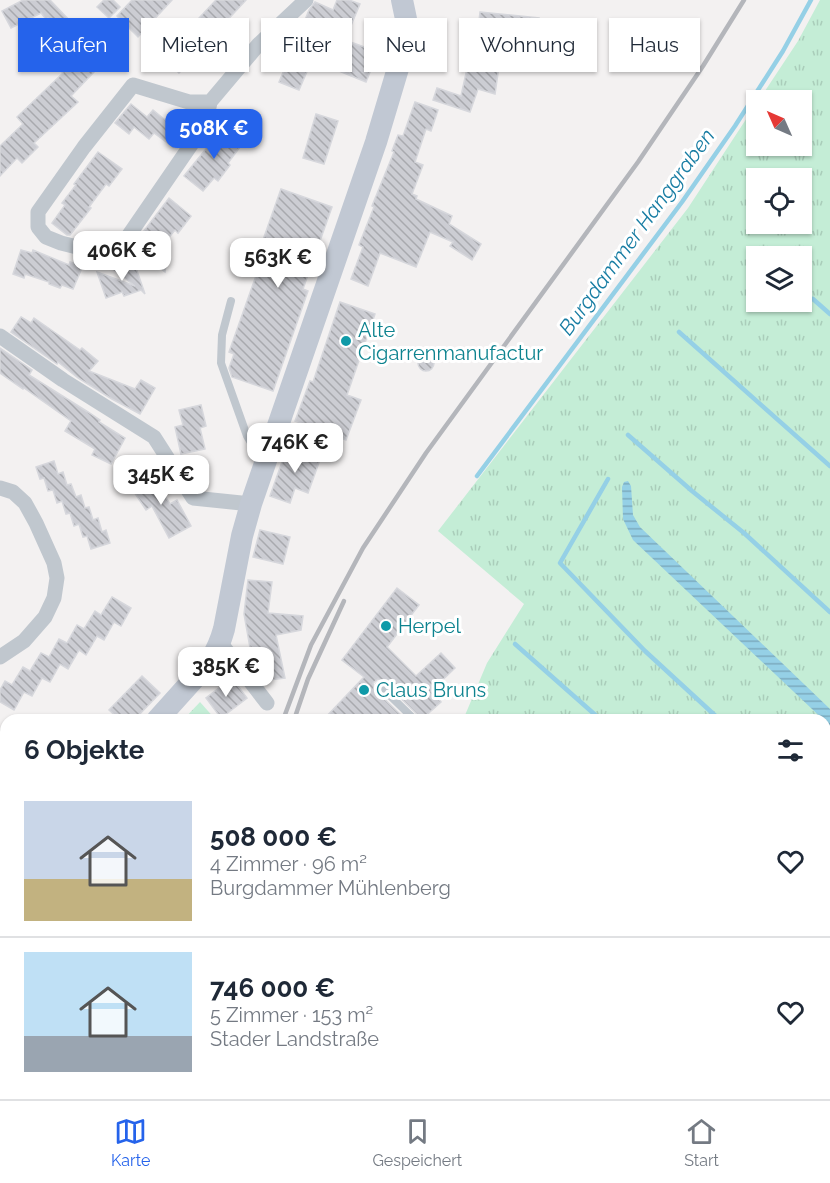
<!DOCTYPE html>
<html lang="de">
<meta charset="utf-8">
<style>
:root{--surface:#fff;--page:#f2f2f3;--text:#1f2937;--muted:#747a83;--line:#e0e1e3;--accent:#2563eb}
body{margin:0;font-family:Raleway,sans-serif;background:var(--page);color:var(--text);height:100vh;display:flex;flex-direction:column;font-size:22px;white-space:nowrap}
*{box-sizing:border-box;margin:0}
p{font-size:20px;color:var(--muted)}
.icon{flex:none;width:33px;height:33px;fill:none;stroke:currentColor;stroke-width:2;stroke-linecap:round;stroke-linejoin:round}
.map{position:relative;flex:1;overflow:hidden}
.drawer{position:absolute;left:0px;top:714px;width:831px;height:386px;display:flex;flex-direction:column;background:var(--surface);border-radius:18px 18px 0 0;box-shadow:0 2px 4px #0004}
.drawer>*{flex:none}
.banner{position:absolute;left:18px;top:18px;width:795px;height:54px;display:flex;gap:12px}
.needle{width:39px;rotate:315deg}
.tools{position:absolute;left:746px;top:90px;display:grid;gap:12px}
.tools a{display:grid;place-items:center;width:66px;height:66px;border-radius:0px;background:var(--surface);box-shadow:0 2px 4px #0004;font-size:30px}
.price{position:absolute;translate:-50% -51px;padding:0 14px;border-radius:12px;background:#fff;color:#222;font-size:20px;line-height:39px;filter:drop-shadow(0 2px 3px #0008)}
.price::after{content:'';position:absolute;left:50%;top:36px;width:18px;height:14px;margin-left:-9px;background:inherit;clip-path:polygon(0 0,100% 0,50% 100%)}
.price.selected{background:var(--accent);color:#fff}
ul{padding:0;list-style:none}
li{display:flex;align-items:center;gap:18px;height:150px;padding:0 24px}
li+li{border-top:2px solid var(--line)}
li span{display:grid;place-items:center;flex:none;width:168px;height:120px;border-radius:0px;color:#555}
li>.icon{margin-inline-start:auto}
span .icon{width:72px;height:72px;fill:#fffc;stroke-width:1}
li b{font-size:26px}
h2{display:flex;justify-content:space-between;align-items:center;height:72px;padding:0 24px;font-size:26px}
.chip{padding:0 21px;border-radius:0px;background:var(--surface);box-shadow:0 2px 4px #0004;font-size:21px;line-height:54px}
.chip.selected{background:var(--accent);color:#fff}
.tabs{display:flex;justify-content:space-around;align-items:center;height:84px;border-top:2px solid var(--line);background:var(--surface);font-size:16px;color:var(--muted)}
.tabs a{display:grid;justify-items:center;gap:3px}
.tabs .selected{color:var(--accent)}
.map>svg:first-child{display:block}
.grass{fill:url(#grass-tufts);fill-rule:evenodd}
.forest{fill:url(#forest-crowns)}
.water{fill:url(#water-rules)}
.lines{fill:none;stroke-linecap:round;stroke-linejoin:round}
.stream{stroke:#95d0e6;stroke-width:4.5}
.building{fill:url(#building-back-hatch);stroke:#d6d7dc;stroke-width:1.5}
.lane{stroke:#c0c7ce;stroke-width:8}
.street{stroke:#c0c7ce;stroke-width:15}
.secondary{stroke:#c1c8d3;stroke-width:22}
.rail{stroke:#b4b6bb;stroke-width:4.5}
.culture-dot{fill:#0f9aa8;stroke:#fff;stroke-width:2}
.labels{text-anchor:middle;stroke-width:6;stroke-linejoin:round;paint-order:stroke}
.culture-label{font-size:20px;fill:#0d838f;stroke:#fff;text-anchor:start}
.water-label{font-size:21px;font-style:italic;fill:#187da3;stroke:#fff}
</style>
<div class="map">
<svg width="830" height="1099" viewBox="0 0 830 1099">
<defs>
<pattern id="grass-tufts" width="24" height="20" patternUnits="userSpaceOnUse" patternTransform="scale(1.5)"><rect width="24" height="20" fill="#c4edd6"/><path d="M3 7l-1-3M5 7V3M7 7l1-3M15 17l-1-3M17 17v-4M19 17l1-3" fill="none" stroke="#aacdba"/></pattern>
<pattern id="forest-crowns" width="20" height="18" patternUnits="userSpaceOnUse" patternTransform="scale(1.5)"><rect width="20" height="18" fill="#c4edd6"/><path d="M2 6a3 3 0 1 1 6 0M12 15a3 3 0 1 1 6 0" fill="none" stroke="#aacdba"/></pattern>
<pattern id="water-rules" width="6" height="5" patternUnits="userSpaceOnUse" patternTransform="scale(1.5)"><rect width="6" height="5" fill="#95d0e6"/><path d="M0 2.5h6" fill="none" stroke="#7cabbe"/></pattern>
<pattern id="building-back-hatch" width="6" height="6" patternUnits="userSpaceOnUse" patternTransform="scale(1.5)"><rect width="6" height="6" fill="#cccdd3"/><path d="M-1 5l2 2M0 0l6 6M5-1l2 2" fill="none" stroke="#a8a9ae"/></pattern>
</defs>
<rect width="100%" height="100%" fill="#f3f1f1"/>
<g class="grass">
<path d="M820 0H830V835L825 830V720H463L487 663 524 604 438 531 688 208 756 104V146H801V100H759L798 41ZM756 178H801V224H756ZM756 256H801V302H756Z"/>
<polygon points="529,1094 665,1094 671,1099 536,1099"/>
</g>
<g class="forest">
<polygon points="200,702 216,720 183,720"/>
<polygon points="10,1094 222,1094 223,1099 3,1099"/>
<polygon points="273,1094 473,1094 480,1099 274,1099"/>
</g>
<polygon class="water" points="628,481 631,486 633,515 640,527 830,709 830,726 633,540 623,519 622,487 624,482"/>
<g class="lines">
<g class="stream">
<polyline points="813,299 830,314"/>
<polyline points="679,332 830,466"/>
<polyline points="628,435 692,491 744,533 830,612"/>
<polyline points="477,476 682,202 735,126 783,51 811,0"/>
<polyline points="608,479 560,563 645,651 720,720"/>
<polyline points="515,644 601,720"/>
<polyline points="825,776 830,770"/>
<polyline points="187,1094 188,1099"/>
</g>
</g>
<g class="building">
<polygon points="23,0 50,0 70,21 60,30 48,18 46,19 41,13 11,28 2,11"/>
<polygon points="104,0 113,0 120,7 109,18 97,7"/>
<polygon points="132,0 172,0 138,37 117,16"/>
<polygon points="216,0 246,0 221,27 229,34 216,48 209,42 179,73 161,55 183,33 184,34"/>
<polygon points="337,0 349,0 360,4 345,40 378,52 366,82 312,60 299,90 279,82 309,10 315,2 333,10"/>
<polygon points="480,12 539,18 537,36 504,32 495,94 478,89 470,112 433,100 437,88 461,96 468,64 474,66"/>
<polygon points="97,32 116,49 71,96 78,102 34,143 38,147 22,163 17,158 0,176 0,146 23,124 17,117 63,73 61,71"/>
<polygon points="415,102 438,110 431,131 426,129 415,162 423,165 412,194 417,196 416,199 452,216 449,224 481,244 472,260 450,246 453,242 430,232 416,267 380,253 368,286 351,279 363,247 359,245 374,207 372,206 394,152 392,151 398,135 403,136"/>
<polygon points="131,104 147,117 153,110 170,124 176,116 189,126 173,147 154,133 149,139 134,127 129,134 115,123"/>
<polygon points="316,114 338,121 324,164 303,158"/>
<polygon points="223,128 243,143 228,163 230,165 218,181 214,178 203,191 184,176"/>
<polygon points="98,152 122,169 109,186 106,184 89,207 91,208 70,235 67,235 52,223 65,205 62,203 76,185 74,184"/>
<polygon points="281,189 332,207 303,289 308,291 273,391 232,377 229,368 234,354 229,352 257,273 252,271"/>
<polygon points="169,198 191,216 178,233 175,230 158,251 167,257 165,272 138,252 140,236"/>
<polygon points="21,250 32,253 33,250 69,265 70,262 81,265 81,270 73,289 62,285 60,288 49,284 49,282 25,274 24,278 13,274"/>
<polygon points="134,262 145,294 141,290 124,296 122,292 106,298 97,272 135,286 113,269"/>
<polygon points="340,302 375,314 347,395 361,400 346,440 295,421 310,381 313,382"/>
<polygon points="21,317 31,323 34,318 80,350 82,348 98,361 89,371 135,389 141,380 155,388 140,414 112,399 78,378 58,362 57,364 11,332"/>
<polygon points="0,348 32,370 29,375 88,412 100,420 99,422 125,438 111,464 92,455 95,449 65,431 71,421 24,388 23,389 0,373"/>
<circle cx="426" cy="363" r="8"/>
<polygon points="201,405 206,426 200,428 205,449 181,454 175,427 183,425 179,410"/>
<polygon points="288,445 321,457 308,493 295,488 290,503 270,496"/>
<polygon points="54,461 58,474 63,472 67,485 71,484 76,497 81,495 85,508 89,507 93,520 98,518 102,532 106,530 110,543 91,549 87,536 83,537 79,524 74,526 70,513 66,514 62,501 57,503 53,490 48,491 44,478 40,479 36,467"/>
<polygon points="150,473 170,504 177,500 191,526 169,538 152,506 146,510 130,486"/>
<polygon points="260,530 290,537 283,564 253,557"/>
<polygon points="248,580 272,582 268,613 303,616 301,630 276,635 285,678 269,680 265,657 252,659 244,614"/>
<polygon points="397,588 419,605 387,647 416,676 441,653 455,668 431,691 441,702 421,720 419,716 383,681 378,679 373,683 374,689 406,720 323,720 364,677 342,660"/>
<polygon points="112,597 131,608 121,626 114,622 104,640 97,636 86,655 79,650 68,669 60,664 50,682 42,678 32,696 24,692 14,710 0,702 0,690 5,681 12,685 23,667 30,671 41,653 49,657 59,639 67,643 77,625 84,629 95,611 101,615"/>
<polygon points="142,676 160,693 134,720 120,720 109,710"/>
<polygon points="232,678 247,698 221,718 206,698"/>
</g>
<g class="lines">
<g class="lane">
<polyline points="231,301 222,335 221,363 247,436 253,446 265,458"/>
<polyline points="379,685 415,720"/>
</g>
<g class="street">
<polyline points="210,102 189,102 133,85 84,147 38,212 38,227 46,237 61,243 109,255 118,251 206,123 210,102 258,45 306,0"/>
<polyline points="0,336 63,380 154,437 193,498 251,504"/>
<polyline points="0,488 13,492 25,503 36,523 54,563 57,578 54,598 45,617 24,641 0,657"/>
<polyline points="220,642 267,703"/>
<polyline points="825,1061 830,1056"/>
<polyline points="500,1094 507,1099"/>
<polyline points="690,1094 696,1099"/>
<polyline points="792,1099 797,1094"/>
</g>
<g class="secondary">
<path d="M157 720 210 661C217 650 221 640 224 629L242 536 251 504 376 142 399 65 406 19 402 0"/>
<polyline points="0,895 6,888"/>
</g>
<g class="rail">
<polyline points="283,720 311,645 363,548 426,453 638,162 703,66 744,0"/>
<polyline points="294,720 308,679 344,601"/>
<polyline points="237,1094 237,1099"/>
<polyline points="248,1094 248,1099"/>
</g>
</g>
<g class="culture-dot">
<circle cx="346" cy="341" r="6"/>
<circle cx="386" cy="626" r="6"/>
<circle cx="364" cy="690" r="6"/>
</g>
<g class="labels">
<g class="culture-label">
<text x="358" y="337">Alte<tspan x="358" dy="23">Cigarrenmanufactur</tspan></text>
<text x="398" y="633">Herpel</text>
<text x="376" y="697">Claus Bruns</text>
</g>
<g class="water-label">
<text transform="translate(637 232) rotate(-54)" y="7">Burgdammer Hanggraben</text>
</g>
</g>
</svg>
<div class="tools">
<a><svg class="needle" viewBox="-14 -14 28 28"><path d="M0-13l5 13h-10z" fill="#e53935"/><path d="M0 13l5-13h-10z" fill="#747a83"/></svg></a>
<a><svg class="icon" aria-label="locate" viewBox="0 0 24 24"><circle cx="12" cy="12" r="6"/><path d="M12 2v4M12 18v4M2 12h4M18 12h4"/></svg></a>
<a><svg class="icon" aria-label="layers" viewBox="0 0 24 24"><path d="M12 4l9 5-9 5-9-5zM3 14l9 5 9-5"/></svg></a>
</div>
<b class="price selected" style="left:214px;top:160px">508K €</b>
<b class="price" style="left:122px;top:282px">406K €</b>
<b class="price" style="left:278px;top:289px">563K €</b>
<b class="price" style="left:295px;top:474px">746K €</b>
<b class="price" style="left:161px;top:506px">345K €</b>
<b class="price" style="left:226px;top:698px">385K €</b>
<div class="banner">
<a class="chip selected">Kaufen</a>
<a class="chip">Mieten</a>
<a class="chip">Filter</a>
<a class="chip">Neu</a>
<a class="chip">Wohnung</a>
<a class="chip">Haus</a>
</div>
<section class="drawer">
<h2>6 Objekte<svg class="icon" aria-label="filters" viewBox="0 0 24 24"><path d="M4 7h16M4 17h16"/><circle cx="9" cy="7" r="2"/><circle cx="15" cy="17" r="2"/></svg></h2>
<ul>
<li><span style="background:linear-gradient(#c9d6e8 65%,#c2b280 0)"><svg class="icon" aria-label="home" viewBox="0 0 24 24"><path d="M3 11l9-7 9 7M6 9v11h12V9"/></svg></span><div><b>508 000 €</b><p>4 Zimmer · 96 m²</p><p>Burgdammer Mühlenberg</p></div><svg class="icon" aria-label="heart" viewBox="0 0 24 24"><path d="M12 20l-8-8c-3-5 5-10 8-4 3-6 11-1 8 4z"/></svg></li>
<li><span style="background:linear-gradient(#bfe0f5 70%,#9aa5b1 0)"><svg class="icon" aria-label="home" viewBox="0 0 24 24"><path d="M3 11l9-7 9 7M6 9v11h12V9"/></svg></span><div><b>746 000 €</b><p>5 Zimmer · 153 m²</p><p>Stader Landstraße</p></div><svg class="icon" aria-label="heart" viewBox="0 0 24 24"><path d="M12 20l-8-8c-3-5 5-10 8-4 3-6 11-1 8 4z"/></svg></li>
</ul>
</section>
</div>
<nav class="tabs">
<a class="selected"><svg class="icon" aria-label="map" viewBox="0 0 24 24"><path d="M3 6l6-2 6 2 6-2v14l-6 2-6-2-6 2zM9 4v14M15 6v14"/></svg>Karte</a>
<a><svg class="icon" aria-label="saved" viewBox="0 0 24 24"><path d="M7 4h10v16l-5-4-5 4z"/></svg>Gespeichert</a>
<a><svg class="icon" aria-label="home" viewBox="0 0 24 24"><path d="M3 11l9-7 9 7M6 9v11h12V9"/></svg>Start</a>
</nav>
